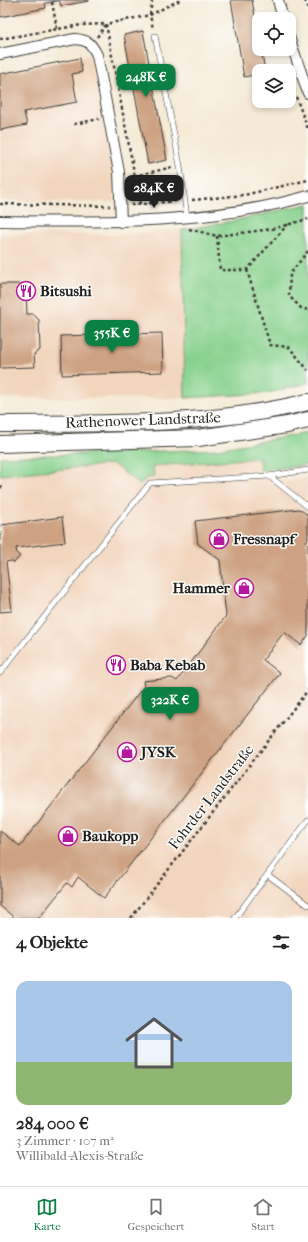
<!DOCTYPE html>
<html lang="de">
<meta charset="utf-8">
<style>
:root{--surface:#fff;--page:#f2f2f2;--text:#222;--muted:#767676;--line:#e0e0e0;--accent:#0b8043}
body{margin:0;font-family:"IM FELL French Canon",serif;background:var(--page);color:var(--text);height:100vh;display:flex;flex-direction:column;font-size:15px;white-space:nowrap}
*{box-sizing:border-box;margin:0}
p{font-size:13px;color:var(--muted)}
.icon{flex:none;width:22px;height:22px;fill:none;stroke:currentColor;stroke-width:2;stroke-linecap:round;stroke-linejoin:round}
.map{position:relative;height:918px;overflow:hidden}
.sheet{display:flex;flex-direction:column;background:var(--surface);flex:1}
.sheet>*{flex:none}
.fabs{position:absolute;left:252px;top:12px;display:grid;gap:8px}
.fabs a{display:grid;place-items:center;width:44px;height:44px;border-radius:8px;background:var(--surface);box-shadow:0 2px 6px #0003;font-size:20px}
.price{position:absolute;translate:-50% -34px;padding:0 9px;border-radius:8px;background:var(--accent);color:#fff;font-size:13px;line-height:26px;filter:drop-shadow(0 1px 2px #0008)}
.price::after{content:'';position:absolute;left:50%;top:24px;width:12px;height:9px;margin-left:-6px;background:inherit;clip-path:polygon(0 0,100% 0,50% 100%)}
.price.active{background:#222;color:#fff}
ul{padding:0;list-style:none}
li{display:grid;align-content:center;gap:8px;height:212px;padding:0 16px}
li+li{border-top:1px solid var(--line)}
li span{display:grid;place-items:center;height:124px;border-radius:12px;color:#555}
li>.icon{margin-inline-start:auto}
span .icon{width:72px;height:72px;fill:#fffc;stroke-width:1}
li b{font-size:17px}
h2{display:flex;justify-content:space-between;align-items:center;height:48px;padding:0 16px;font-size:17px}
.menu{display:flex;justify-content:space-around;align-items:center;height:56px;border-top:1px solid var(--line);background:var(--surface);font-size:11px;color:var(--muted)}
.menu a{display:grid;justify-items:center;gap:2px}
.menu .active{color:var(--accent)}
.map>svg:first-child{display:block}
.built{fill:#f1d5bd}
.green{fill:#88d28f;stroke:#527756}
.building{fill:#cda181}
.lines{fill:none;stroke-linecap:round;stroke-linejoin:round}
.lane-casing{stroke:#3c3b38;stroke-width:6}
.street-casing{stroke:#3c3b38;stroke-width:12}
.primary-casing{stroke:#3c3b38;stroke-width:18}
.path{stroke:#3c3b38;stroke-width:2.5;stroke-dasharray:3 3;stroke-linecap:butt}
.lane{stroke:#fff;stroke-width:5}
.street{stroke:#fff;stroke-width:10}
.primary{stroke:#fff;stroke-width:16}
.labels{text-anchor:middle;stroke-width:3;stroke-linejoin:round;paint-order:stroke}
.poi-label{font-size:15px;font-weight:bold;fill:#1c1c1c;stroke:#fdfcf7;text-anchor:start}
.street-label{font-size:15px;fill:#1c1c1c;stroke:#fdfcf7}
</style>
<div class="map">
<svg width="308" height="918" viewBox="0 0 308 918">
<rect width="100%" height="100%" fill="#fdfcf7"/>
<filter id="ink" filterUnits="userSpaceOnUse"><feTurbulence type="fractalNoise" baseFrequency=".025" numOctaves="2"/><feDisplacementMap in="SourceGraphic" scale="8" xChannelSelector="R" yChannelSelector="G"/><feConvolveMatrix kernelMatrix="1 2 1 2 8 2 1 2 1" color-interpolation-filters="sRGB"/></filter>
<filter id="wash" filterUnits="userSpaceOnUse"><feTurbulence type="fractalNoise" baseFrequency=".012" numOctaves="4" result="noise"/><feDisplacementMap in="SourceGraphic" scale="16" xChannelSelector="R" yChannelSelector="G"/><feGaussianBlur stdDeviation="0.9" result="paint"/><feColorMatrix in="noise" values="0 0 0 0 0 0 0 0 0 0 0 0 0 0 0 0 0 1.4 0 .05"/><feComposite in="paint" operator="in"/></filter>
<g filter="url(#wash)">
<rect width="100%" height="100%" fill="#f4ead5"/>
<g class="built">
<polygon points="90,55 112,165 115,202 0,201 0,72"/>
<polygon points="182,230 185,398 0,398 0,234 114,235"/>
<polygon points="259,458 260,470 284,481 308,477 308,918 0,918 0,475 113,464 140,485 153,466"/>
</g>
<g class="green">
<polygon points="308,204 308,383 268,393 185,398 182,230 233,221"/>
<polygon points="308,433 308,465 260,470 259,458 153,466 154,477 146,478 140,485 113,464 0,475 0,457 217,449"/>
</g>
<g id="blocks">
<g class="building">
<polygon points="0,0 58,0 58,1 45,3 46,8 0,17"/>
<polygon points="59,0 89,0 89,1 61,6"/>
<polygon points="231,0 252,0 259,39 259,49 261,49 265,71 259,71 259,74 244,77"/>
<polygon points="143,31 167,160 148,164 124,35"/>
<polygon points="80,58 82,72 72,74 77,102 24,112 27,125 0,130 0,74"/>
<polygon points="0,284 19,284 26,291 27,314 33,314 39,320 40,350 34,354 35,367 0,368"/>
<polygon points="162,333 163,372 62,375 61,336"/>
<polygon points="299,509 308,515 308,539 306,542 308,544 308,636 301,645 284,632 263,660 280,673 104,898 78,877 72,887 67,883 39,918 15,918 0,906 0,831 20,846 144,686 143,681 172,678 177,681 226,616 220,560 198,544 195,521"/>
<polygon points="62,517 65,542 16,548 17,554 20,556 14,563 11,561 6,562 12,611 0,612 0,535 2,535 1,525"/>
</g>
</g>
</g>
<g filter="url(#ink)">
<use href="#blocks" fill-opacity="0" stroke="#3c3b38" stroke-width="1"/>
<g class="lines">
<defs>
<g id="lane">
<polyline points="155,36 180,166 187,217"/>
<polyline points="269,476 308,507"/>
<polyline points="0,673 150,483 269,476 308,470"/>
<polyline points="268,875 308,905"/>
<polyline points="235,918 308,820"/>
</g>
<g id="street">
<polyline points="278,0 283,19"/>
<polyline points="289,37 308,93"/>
<path d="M0 54 75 39C88 40 91 43 97 55L119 172 121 222"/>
<path d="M0 221C104 222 207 225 308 196"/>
</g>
<g id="primary">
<path d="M0 424C103 423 207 427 308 402"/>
<polyline points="0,444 198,438 287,425 308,420"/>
</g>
</defs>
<use href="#lane" class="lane-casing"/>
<use href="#street" class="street-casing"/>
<use href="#primary" class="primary-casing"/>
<g class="path">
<polyline points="152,0 150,15 153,29"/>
<polyline points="305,0 308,9"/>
<polyline points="52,2 57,29"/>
<polyline points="97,37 106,25"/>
<polyline points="0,39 81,25 106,24"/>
<polyline points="296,97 308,129"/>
<polyline points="74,124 99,119"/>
<polyline points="134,176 173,167"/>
<polyline points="192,200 244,195 308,180"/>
<polyline points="0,204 110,206"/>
<polyline points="140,204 106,24 150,15 180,0"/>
<polyline points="131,205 177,201"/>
<polyline points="189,229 217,236 272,229 308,219"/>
<polyline points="217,236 220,270 247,270 288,224"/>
<polyline points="308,251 290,274 289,296 301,308 308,310"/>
<polyline points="247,270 270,345 289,347 308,370"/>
<polyline points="0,486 3,488"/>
<polyline points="131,918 308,690"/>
</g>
<use href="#lane" class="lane"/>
<use href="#street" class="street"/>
<use href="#primary" class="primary"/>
</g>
</g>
<defs>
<symbol id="restaurant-ring" viewBox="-11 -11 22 22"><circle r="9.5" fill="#fdfcf7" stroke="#b5179e" stroke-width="1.5"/><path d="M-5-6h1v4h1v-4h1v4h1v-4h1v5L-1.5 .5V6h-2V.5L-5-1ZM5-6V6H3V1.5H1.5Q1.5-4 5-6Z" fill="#b5179e"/></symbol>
<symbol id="shop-ring" viewBox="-11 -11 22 22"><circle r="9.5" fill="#fdfcf7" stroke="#b5179e" stroke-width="1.5"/><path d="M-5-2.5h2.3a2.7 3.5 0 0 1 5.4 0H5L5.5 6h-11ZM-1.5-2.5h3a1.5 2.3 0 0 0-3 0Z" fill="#b5179e"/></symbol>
</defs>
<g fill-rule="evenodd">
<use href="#restaurant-ring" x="15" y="280" width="22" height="22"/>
<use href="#shop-ring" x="208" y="528" width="22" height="22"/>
<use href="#shop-ring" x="233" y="577" width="22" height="22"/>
<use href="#restaurant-ring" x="105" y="654" width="22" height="22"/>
<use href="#shop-ring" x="116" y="741" width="22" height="22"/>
<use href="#shop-ring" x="57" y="825" width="22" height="22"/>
</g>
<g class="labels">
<g class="poi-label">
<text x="40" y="296">Bitsushi</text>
<text x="233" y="544">Fressnapf</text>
<text x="230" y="593" text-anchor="end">Hammer</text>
<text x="130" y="670">Baba Kebab</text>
<text x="141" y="757">JYSK</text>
<text x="82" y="841">Baukopp</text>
</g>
<g class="street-label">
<text transform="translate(143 420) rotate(-2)" y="5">Rathenower Landstraße</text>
<text transform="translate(211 797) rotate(-52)" y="5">Fohrder Landstraße</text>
</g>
</g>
</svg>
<div class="fabs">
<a><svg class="icon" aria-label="locate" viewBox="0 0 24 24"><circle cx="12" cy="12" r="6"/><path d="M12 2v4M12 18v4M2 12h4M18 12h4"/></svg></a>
<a><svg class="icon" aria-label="layers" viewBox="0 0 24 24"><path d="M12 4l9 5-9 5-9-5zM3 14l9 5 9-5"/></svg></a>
</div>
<b class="price" style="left:146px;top:98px">248K €</b>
<b class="price active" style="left:154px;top:209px">284K €</b>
<b class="price" style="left:112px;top:354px">355K €</b>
<b class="price" style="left:170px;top:721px">322K €</b>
</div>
<section class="sheet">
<h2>4 Objekte<svg class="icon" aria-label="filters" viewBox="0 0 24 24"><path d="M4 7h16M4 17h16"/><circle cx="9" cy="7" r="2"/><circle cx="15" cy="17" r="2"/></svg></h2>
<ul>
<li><span style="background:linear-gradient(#a9c7e8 65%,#8fb573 0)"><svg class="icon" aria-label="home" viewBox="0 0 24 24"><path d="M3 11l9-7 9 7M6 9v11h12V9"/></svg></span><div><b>284 000 €</b><p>3 Zimmer · 107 m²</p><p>Willibald-Alexis-Straße</p></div></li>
</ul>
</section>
<nav class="menu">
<a class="active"><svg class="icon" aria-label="map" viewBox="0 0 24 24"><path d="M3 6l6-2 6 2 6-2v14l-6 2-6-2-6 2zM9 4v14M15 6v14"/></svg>Karte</a>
<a><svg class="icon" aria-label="saved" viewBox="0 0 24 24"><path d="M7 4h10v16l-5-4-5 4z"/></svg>Gespeichert</a>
<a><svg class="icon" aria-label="home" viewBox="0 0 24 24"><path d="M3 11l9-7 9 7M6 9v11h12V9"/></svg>Start</a>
</nav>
